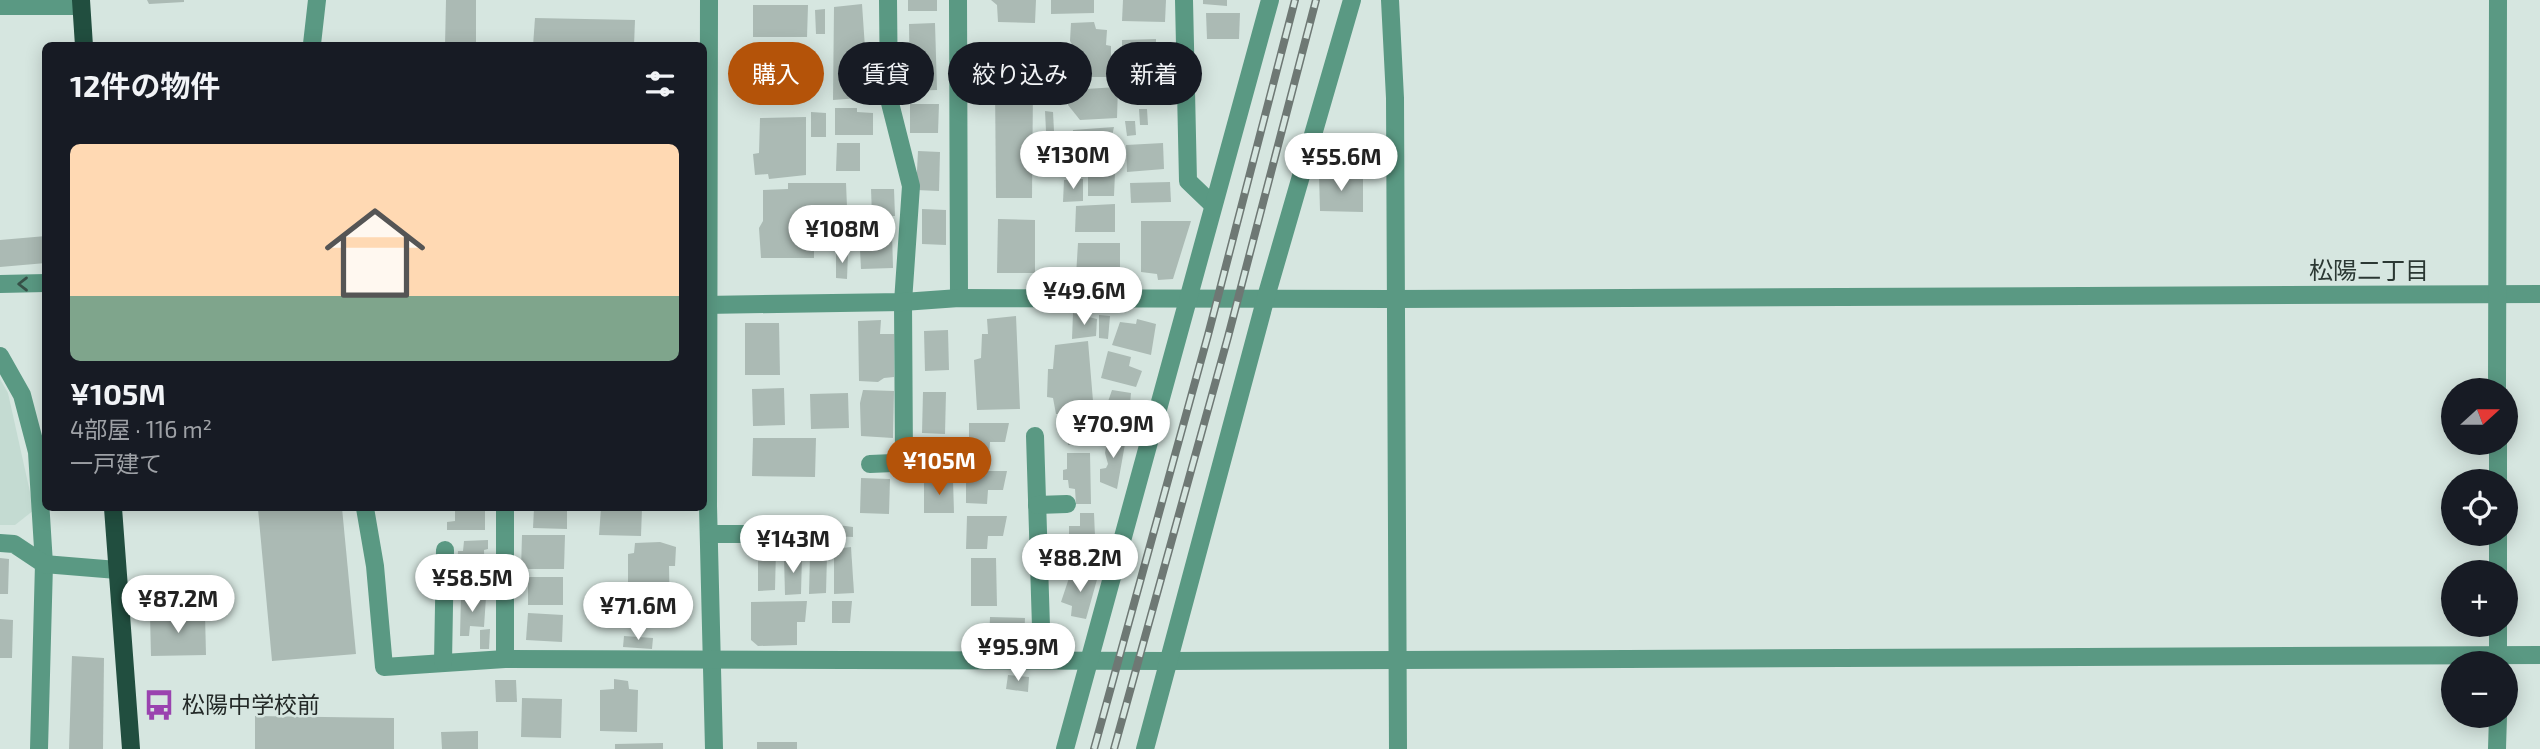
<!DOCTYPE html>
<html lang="ja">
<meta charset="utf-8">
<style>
:root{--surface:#171b24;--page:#242831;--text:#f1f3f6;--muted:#9ea1a6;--accent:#b45309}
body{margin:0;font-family:"Exo 2","Noto Sans JP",sans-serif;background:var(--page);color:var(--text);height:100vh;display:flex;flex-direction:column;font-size:26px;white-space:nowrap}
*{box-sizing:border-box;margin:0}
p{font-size:23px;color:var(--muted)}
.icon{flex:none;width:38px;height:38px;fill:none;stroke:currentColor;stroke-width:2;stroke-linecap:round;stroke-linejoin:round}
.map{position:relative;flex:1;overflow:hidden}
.panel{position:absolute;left:42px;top:42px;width:665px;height:469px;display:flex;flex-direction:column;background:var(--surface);border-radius:10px;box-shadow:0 4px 18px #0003}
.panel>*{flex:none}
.guide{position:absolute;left:728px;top:42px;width:665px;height:63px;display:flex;gap:14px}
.needle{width:46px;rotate:69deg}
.fabs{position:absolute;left:2441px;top:378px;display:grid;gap:14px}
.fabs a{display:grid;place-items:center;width:77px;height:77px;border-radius:50%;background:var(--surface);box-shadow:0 4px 18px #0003;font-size:35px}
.price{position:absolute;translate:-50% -60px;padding:0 16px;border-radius:24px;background:#fff;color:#222;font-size:23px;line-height:46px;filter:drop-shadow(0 2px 4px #0008)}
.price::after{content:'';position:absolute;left:50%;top:42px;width:21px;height:16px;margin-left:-10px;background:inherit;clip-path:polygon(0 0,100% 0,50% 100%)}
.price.active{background:var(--accent);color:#fff}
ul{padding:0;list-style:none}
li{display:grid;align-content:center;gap:14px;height:371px;padding:0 28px}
li span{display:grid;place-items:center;height:217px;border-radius:10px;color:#555}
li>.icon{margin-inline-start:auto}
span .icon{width:126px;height:126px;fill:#fffc;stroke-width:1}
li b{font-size:30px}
h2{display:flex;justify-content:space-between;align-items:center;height:84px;padding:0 28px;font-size:30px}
.pill{padding:0 24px;border-radius:32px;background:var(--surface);box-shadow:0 4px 18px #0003;font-size:24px;line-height:63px}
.pill.active{background:var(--accent);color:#fff}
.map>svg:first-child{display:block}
.built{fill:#c4dbd2}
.building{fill:#abbab4}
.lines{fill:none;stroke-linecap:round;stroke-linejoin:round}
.minor{stroke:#5a9983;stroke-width:18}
.major{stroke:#214e3f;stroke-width:18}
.rail-casing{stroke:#6e7874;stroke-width:8}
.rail{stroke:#d6e6e0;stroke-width:5;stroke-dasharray:16;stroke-linecap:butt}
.oneway{stroke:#365047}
.labels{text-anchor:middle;stroke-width:5;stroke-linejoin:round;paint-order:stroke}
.poi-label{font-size:23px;fill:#232927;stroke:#d6e6e0;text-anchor:start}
.neighbourhood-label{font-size:24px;fill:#2b3833;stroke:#d6e6e0}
</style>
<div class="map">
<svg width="2540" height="749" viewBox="0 0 2540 749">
<rect width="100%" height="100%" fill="#d6e6e0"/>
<polygon class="built" points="0,379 8,393 34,510 15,525 0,525"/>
<g class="building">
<polygon points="147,0 184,0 184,2 149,4"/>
<polygon points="446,0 476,0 476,46 445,46"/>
<rect x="908" y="0" width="29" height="11"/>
<polygon points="991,0 1036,0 1035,23 998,22 997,5"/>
<polygon points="1051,0 1094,0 1094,13 1051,14"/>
<polygon points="1123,0 1166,0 1165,22 1122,21"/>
<polygon points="1203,0 1227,0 1227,6 1203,4"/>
<polygon points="862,4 865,48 873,49 872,97 833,100 834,7"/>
<polygon points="753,5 808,5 807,37 753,37"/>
<polygon points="825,9 825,34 816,34 815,10"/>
<polygon points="1206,13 1240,13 1239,39 1207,39"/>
<polygon points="535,18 635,20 634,46 533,46"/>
<polygon points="1094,22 1096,29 1107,30 1106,45 1111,46 1111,77 1076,77 1075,50 1070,41 1071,23"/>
<polygon points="935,23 937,90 910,91 909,24"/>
<polygon points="1156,39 1156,70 1122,70 1122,40"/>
<polygon points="1129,80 1165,81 1164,103 1128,102"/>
<polygon points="1045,84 1055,84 1055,92 1044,91"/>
<polygon points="995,85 1033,86 1032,198 996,198"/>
<polygon points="1118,87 1117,118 1080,120 1068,105 1069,90"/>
<polygon points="910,104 939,104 938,133 910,133"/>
<polygon points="835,108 857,108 857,112 873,113 873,135 835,135"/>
<polygon points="1139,109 1147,109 1148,125 1140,125"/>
<polygon points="1045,111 1053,112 1054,131 1046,131"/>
<polygon points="811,112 826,113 826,137 811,137"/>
<polygon points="806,117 806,175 769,179 768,174 755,175 753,154 759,153 760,118"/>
<polygon points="1125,121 1135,121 1136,135 1127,136"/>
<polygon points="1114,127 1109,150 1088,151 1087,143 1072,143 1073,130"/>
<polygon points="837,143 860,143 860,171 836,171"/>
<polygon points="1163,143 1164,169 1127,172 1126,145"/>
<polygon points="1085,146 1084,159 1065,159 1065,147"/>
<polygon points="918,151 940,152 939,191 916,190"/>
<polygon points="1088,169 1108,169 1110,173 1115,173 1114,196 1088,196"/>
<polygon points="1319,175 1363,176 1363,212 1320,211"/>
<polygon points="1083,179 1083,201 1063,202 1064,180"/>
<polygon points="1170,182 1171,202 1131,203 1130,183"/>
<polygon points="788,183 846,183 847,207 814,208 814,258 761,258 759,228 763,221 763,190 788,189"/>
<polygon points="871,189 894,189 895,216 872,216"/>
<polygon points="1115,204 1115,232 1075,232 1076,206"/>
<polygon points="922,209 946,210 946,245 922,244"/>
<polygon points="998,219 1035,220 1035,273 997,273"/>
<polygon points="1141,221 1191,221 1173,279 1158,280 1157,274 1141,272"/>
<polygon points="848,228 848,249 832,250 831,230"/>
<polygon points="859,230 892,232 893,268 861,269"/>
<polygon points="46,236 46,263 0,267 0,240"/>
<polygon points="1078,243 1120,243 1120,269 1110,272 1089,269 1087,278 1076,276"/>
<polygon points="836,252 848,253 847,279 836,278"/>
<polygon points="1073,313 1097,319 1096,336 1072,339"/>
<polygon points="1099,315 1110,316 1108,339 1099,338"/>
<polygon points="1016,316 1020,409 977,410 974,360 981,358 982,334 988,334 987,319"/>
<polygon points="1137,319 1156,324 1151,355 1112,345 1120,322 1136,324"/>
<polygon points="881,320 880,334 894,334 894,377 884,378 878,382 859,381 858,321"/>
<polygon points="745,323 779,323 780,375 745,375"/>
<polygon points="948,330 949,370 925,371 924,331"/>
<polygon points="1088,341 1094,413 1056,414 1053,398 1047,397 1048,369 1053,369 1055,345"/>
<polygon points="1108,351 1131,357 1129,366 1142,371 1136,387 1101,378"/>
<polygon points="784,388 785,425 753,426 752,389"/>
<polygon points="863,390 894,391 893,438 861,436 860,403"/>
<polygon points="1112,390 1131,393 1130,404 1135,408 1130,430 1102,419"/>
<polygon points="923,392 946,392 945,434 922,433"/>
<polygon points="848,393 849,428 811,429 810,394"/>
<polygon points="1068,420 1097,420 1098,444 1068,445"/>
<polygon points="969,423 1009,423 1005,442 990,442 989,456 969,456"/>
<polygon points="1109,431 1121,432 1121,442 1125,444 1117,489 1100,482 1100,469 1106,468 1108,464 1105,453"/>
<polygon points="753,438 816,438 815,477 752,476"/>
<polygon points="1067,453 1090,453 1091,504 1076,504 1075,489 1069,488 1068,480 1063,480 1063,470 1067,469"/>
<polygon points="966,471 1007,471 1003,490 988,490 987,504 966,503"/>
<polygon points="861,478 890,479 889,514 860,513"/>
<polygon points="924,480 953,480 954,513 924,513"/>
<polygon points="279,508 342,508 356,654 272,661 258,509"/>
<polygon points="455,508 485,508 485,530 447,530 447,522 455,521"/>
<polygon points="534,508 567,508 567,529 533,528"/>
<polygon points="601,508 642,508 641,536 599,535"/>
<polygon points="1080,513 1094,513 1096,560 1074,560 1073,545 1069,543 1069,526 1080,526"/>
<polygon points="967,516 1007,516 1003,536 988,536 987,549 966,549"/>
<polygon points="830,524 853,527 853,537 831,536"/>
<polygon points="522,535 565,535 564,569 521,569"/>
<polygon points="488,540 488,549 484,550 485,585 463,586 457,569 458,551 463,551 464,541"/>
<polygon points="660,542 676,547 675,566 669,566 670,623 631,623 629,607 620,607 621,590 628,590 628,554 634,553 635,543"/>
<polygon points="851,547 854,593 834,594 834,549"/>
<polygon points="776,549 775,590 758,591 758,550"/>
<polygon points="802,555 801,594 785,595 784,557"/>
<polygon points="810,555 827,555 826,593 809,594"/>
<polygon points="0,558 9,559 8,594 0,594"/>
<polygon points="971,558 996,558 997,606 971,606"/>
<polygon points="1083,571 1098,576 1086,619 1071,616 1072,606 1061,602 1069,578 1080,580"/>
<rect x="528" y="577" width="35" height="28"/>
<polygon points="461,597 486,597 484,627 470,626 469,636 460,636"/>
<polygon points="807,601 805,622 797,622 797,645 758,646 751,640 751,602"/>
<polygon points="832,601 852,601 850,623 832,623"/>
<polygon points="528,613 563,615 562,642 526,640"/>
<polygon points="205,614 206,655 151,656 150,615"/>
<polygon points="990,617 1025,618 1024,643 989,642"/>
<polygon points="0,619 13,620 12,658 0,658"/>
<polygon points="490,629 489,649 480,649 480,630"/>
<polygon points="624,636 653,638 652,649 623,647"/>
<polygon points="72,656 104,658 103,749 69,749"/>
<polygon points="1008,675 1029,677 1028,692 1006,689"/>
<polygon points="614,679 628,681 629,689 638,690 637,732 600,731 600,690 614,689"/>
<polygon points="495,680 516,680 517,702 496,702"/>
<polygon points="522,698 562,699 561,738 521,737"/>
<polygon points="255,716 394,718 394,749 255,749"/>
<polygon points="478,731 478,749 442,749 441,732"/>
<rect x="757" y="742" width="40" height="7"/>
<polygon points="663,743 663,749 615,749 615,744"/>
</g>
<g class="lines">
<g class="minor">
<polyline points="709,0 708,506 714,749"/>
<polyline points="888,0 889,99 911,186 903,302 904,462"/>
<polyline points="958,0 959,298"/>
<polyline points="1184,0 1188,181 1213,205"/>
<polyline points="1390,0 1395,98 1398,749"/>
<polyline points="0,6 81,6"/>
<polyline points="312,44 317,0"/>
<polyline points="0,284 46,283"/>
<polyline points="704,305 903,302 959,298 1394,299 2540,294"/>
<polyline points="0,356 22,395 37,452 44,564 39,749"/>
<polyline points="2497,390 2498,0"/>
<polyline points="1035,436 1042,659"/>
<polyline points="2498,443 2498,481"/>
<polyline points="870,464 940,461"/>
<polyline points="1037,505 1067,504"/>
<polyline points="365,508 375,566 384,667 505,659 1169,661 2540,655"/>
<polyline points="505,508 505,659"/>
<polyline points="709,534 822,534"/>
<polyline points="2498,534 2498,572"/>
<polyline points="0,543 14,544 44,564 117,570"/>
<polyline points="2498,625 2498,663"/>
<polyline points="443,662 445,550"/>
<polyline points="1065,749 1270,0"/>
<polyline points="1145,749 1266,297 1352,0"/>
<polyline points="2497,749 2498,716"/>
</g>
<g class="major">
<polyline points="81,0 84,46"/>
<polyline points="113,508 131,749"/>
</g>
<defs>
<g id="rail">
<polyline points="1094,749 1208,335 1295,0"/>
<polyline points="1114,749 1228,337 1316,0"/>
</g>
</defs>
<use href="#rail" class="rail-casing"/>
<use href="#rail" class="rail"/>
</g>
<defs><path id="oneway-chevron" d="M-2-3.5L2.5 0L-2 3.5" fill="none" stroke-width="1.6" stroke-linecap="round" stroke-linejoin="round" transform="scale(1.75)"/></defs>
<use class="oneway" href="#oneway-chevron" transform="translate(23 284) rotate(180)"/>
<defs>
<symbol id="bus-bare" viewBox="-9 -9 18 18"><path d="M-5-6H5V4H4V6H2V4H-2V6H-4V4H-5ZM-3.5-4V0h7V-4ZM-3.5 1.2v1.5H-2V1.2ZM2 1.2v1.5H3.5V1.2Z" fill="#9a43af" stroke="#d6e6e0" stroke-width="2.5" paint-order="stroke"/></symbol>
</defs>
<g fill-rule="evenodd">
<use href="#bus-bare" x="137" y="683" width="44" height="44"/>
</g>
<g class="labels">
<g class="poi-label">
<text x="182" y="713">松陽中学校前</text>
</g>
<g class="neighbourhood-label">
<text x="2369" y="279">松陽二丁目</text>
</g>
</g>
</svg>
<div class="fabs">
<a><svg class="needle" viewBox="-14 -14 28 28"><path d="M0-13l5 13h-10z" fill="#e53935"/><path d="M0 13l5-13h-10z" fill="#9ea1a6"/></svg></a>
<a><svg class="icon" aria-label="locate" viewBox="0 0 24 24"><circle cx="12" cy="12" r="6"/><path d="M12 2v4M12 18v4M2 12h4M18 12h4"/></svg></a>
<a>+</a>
<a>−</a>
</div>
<b class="price" style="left:1073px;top:191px">¥130M</b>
<b class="price" style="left:1341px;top:193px">¥55.6M</b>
<b class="price" style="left:842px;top:265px">¥108M</b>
<b class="price" style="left:1084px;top:327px">¥49.6M</b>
<b class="price" style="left:1113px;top:460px">¥70.9M</b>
<b class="price active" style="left:939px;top:497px">¥105M</b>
<b class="price" style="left:793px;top:575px">¥143M</b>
<b class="price" style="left:1080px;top:594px">¥88.2M</b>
<b class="price" style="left:472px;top:614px">¥58.5M</b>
<b class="price" style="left:178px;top:635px">¥87.2M</b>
<b class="price" style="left:638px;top:642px">¥71.6M</b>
<b class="price" style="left:1018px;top:683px">¥95.9M</b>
<div class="guide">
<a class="pill active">購入</a>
<a class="pill">賃貸</a>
<a class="pill">絞り込み</a>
<a class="pill">新着</a>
</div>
<section class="panel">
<h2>12件の物件<svg class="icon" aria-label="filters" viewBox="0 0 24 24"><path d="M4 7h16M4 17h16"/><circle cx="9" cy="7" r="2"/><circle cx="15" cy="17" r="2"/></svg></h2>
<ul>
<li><span style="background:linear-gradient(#ffd9b3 70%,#7fa58c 0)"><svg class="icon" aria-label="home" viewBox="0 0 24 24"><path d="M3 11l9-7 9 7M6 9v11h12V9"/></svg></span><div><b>¥105M</b><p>4部屋 · 116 m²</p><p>一戸建て</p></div></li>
</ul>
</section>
</div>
